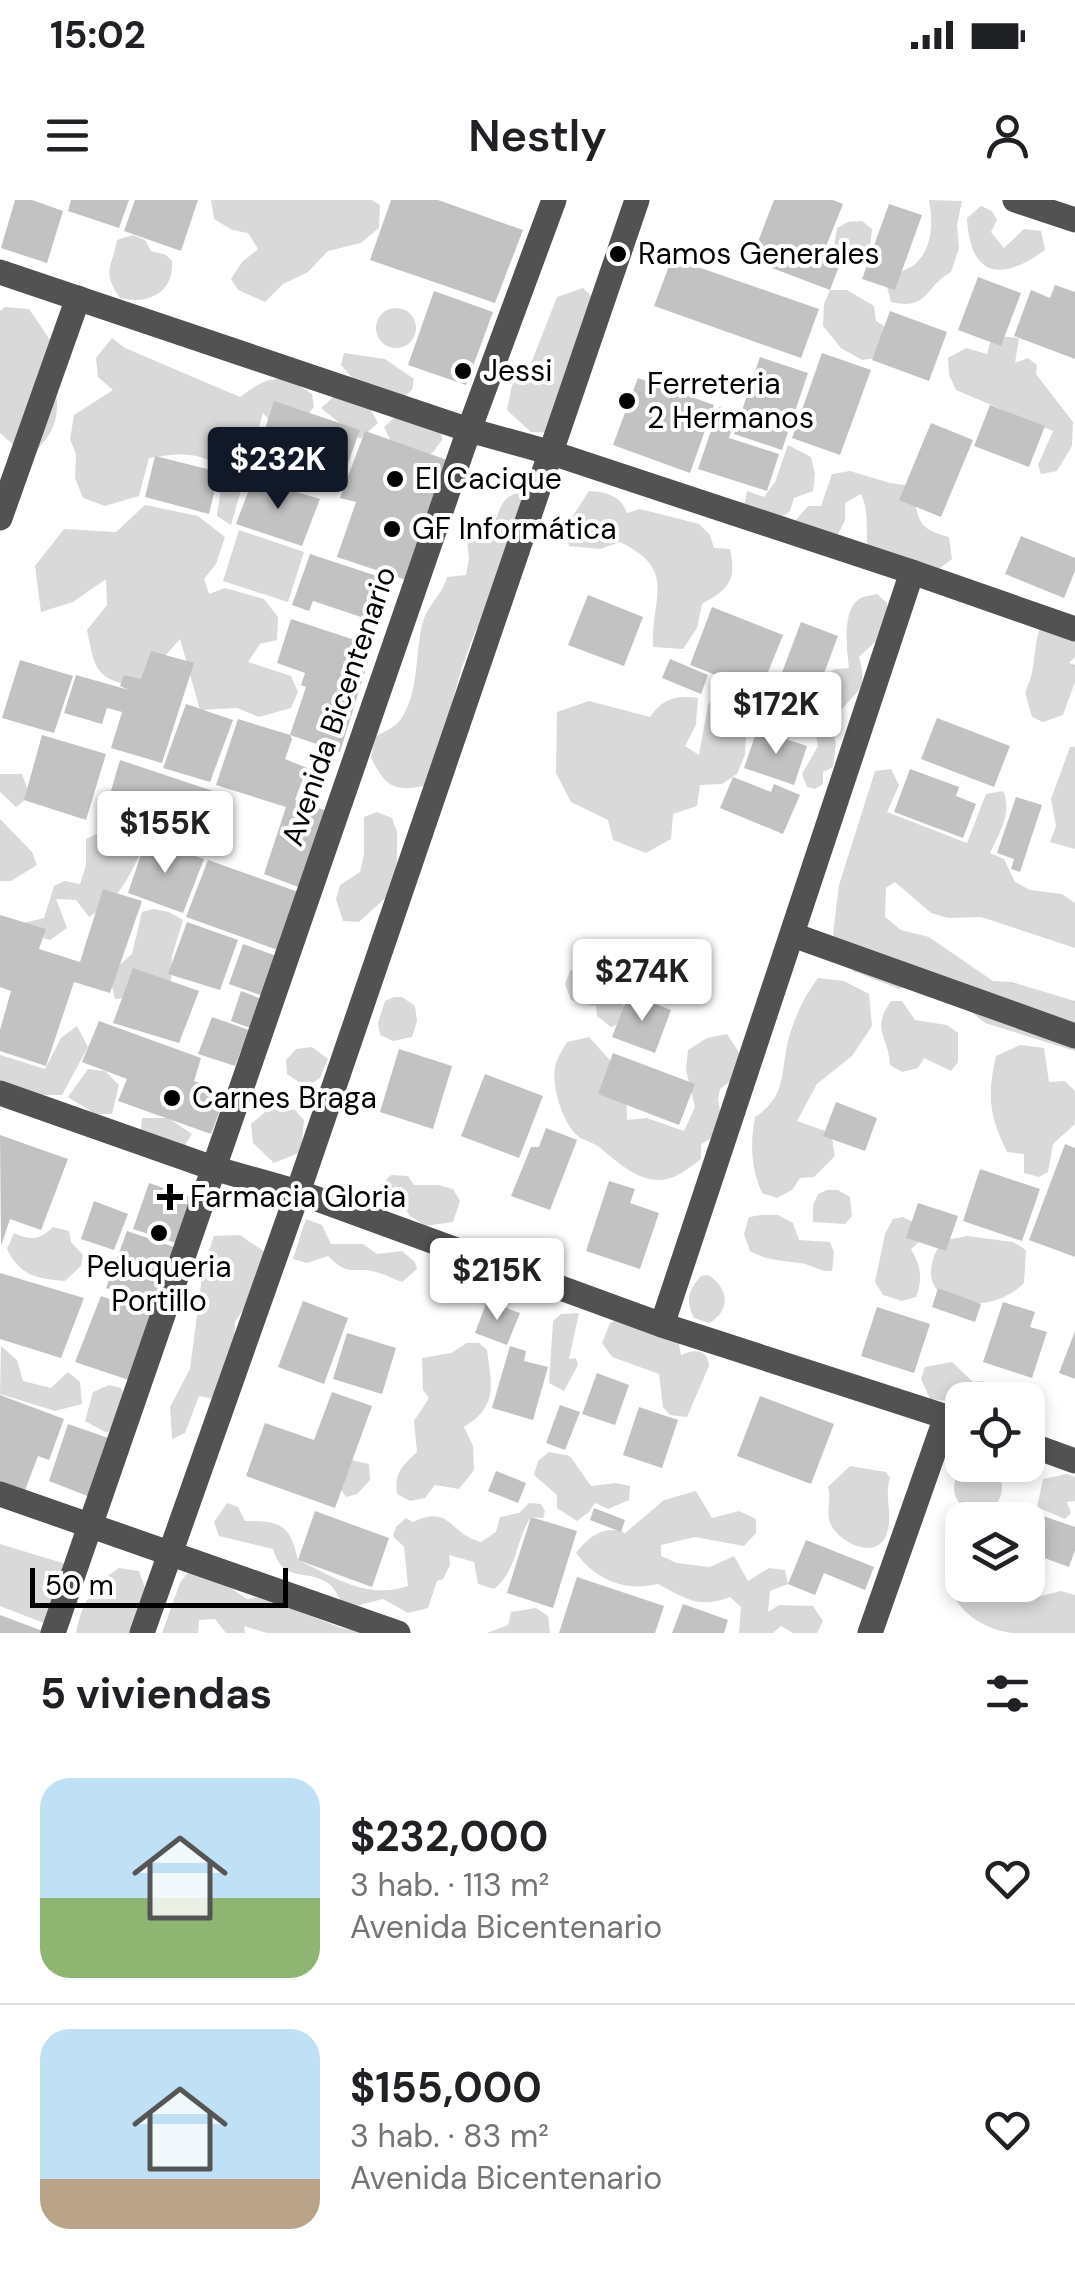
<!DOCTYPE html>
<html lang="es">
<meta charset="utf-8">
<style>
:root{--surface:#fff;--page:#f2f2f2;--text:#202124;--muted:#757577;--line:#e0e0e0;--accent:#111827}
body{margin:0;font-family:"DM Sans",sans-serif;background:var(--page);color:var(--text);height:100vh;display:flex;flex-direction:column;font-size:38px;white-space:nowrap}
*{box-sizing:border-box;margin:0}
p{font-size:32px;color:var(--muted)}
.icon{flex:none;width:55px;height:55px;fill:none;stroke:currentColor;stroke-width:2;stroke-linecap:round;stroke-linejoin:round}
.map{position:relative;height:1433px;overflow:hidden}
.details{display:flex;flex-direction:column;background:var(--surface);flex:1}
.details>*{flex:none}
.tools{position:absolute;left:945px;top:1182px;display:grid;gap:20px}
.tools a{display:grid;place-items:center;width:100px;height:100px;border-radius:20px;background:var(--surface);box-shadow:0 5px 15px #0003;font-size:50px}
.scale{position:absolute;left:30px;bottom:25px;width:258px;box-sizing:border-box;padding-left:10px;border:5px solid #000;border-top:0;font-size:28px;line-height:35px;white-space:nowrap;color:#000;-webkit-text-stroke:8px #fff;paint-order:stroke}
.price{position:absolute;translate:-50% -85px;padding:0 22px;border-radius:10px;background:#fff;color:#222;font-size:32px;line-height:65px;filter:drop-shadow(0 2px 5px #0008)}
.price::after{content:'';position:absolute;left:50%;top:60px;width:30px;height:22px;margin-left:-15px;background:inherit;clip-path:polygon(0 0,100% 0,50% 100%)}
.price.selected{background:var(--accent);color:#fff}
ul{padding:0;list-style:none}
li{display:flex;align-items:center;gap:30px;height:250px;padding:0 40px}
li+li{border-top:2px solid var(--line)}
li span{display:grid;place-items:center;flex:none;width:280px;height:200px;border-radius:30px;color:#555}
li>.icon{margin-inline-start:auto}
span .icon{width:120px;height:120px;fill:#fffc;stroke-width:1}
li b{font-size:42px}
h2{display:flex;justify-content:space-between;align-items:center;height:120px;padding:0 40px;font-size:42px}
.status{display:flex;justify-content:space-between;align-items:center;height:70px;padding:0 50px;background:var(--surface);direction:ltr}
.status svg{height:28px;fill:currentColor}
header{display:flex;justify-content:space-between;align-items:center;height:130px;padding:0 40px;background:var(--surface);font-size:45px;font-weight:600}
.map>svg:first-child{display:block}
.green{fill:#d9d9d9}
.building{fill:#c2c2c2}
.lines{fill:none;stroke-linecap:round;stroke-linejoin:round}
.minor{stroke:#525252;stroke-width:25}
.poi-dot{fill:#000;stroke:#fff;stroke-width:4}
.labels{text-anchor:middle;stroke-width:8;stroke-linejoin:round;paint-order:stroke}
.poi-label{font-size:30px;fill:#000;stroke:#fff;text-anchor:start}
.street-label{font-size:30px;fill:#000;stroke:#fff}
</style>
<div class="status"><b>15:02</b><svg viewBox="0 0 49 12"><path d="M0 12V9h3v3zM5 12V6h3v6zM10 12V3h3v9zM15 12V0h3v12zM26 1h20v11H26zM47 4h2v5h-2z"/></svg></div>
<header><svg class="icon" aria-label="menu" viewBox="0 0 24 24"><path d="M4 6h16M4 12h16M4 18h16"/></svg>Nestly<svg class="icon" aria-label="person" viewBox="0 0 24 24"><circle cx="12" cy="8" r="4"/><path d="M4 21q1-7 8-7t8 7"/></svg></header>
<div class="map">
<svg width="1075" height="1433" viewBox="0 0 1075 1433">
<rect width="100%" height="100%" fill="#fff"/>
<g class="green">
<polygon points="211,0 372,0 380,5 379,28 361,43 328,51 308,72 283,84 265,102 238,90 231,79 242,62 258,49 248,33 232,30 214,19"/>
<path d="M929 0 962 1 957 25 959 48 951 72C924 87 929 111 891 102L886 83C898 71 904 72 914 65 933 49 933 22 929 0Z"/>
<path d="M981 6 992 11 997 20 991 32 1004 48 1024 29 1041 31 1045 50C1002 82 970 78 967 18Z"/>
<polygon points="862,21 872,29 870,49 857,66 841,61 834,47 837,28 848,22"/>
<path d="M133 35 145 40 151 51 166 55 172 61C174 93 148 105 120 98 101 70 112 69 117 40Z"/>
<polygon points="583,88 598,103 560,233 531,232 507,210 512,185 532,161 557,97"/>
<polygon points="830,90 847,90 874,106 876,121 884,126 882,157 862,160 841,148 823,126 824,104"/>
<path d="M5 107 29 109 61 156 52 171C59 202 62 225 38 248L18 249 0 233V111Z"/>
<circle cx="396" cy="128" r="20"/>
<polygon points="992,135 1019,138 1015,163 1028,158 1037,165 1036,174 1073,222 1072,246 1057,271 1041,274 1038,265 1053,231 956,190 949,175 948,158 966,148 987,154"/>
<path d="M112 138 125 148 240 197C269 175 281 172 312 194L314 207 295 230H278L263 213 231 325 217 316 224 268C196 251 181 253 149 258L139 296 105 306 83 298 75 278 76 254 70 239 74 215 113 190 98 177 96 158Z"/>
<polygon points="344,153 385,159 414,179 412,190 405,196 357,183 341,165"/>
<polygon points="339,192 365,199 378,223 360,239 321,208"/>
<polygon points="395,217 441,228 442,240 433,252 417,265 400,260 384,227"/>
<polygon points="788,245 811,257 815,274 813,291 794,298 790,311 778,319 744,307 747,291 764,297 775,282"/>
<path d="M850 271 890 283 911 286C920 317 913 328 949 337L952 359 936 371 868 352C865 332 870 313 861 294L845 303V320L835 341 800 338 796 320 808 306H821L832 274Z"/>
<path d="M589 291C607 292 621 296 627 313L640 309 699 324 710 335 714 348 730 349C737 380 729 389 702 404L697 428 683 449 653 447C651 394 678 371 620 342L600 349 569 346 565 328Z"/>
<path d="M517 293 525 299 484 419 475 432 462 467 429 585C395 592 387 589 371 558L375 537C383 532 396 527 401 519 419 492 415 456 422 425 427 405 441 397 447 377L466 375 469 358 466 334 477 329 491 330C500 314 498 299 517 293Z"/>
<path d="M145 305 198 316 225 337 216 364 204 379 209 394 225 388 264 399 278 417 277 440 260 444 248 462 291 476 298 492 291 508 259 517 237 508 200 510 180 439 138 487C95 479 95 470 87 430L107 405 106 379 73 402 41 412 35 366 64 329 116 332Z"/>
<polygon points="239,330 304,352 288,402 223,381"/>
<path d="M877 394 887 403C887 435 880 437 859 457 869 492 856 490 838 514H826L836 543 833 567 823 572V584L815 589 807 587 802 574 818 546 808 493 813 481 835 469 849 468C847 450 841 408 861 398 866 395 871 396 877 394Z"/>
<path d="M1043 421 1075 423V457L1069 463 1075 465V482L1063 515 1043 522 1032 517 1025 492C1038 469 1031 445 1043 421Z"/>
<path d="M716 494 738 497 758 514 746 535 745 555 737 574 722 584 700 585 697 606 673 614 671 639 646 653 613 640 608 620 571 602 556 573 557 512 589 501 650 517C664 498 675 495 698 498L696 525 685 546 699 555 708 505Z"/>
<polygon points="1070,547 1075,547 1075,649 1050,642 1056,626 1051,599"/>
<path d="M891 569 899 585 887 612 967 643 986 594 1003 591C1013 612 999 633 990 653L1004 659 1015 682 1030 690 1062 694 1075 703V748L981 717 948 718 931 713 895 682 886 688 885 717 901 730 929 737 993 781 1012 782 1075 801V851L985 823 926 775 899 789 853 771 833 734 839 685 875 571Z"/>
<polygon points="0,574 22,574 30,596 16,607 0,592"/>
<polygon points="377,612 392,618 397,632 397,661 393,691 359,722 343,721 336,699 340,685 360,672 364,654 364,617"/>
<polygon points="0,619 32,652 37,665 11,681 0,681"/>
<path d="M111 627 146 640C130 675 123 696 89 717L76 700 56 699 67 728 50 740 30 735 19 724 44 718 54 686 65 681 80 684 86 665V639Z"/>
<polygon points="153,709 169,712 183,720 172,756 171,782 146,796 115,799 109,774 132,754 142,712"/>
<polygon points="583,765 609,767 614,781 612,795 626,808 623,822 611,827 597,816 596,806 571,800 565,784 570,771"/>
<path d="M818 778 844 781 869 794 872 826 852 856 817 884 797 921 831 933 835 956 814 977 800 978 792 990 777 998 762 993C751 968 750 944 755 917 790 894 779 868 790 834 796 814 805 795 818 778Z"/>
<polygon points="394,797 402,797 415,806 417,821 412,837 393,841 380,835 378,823 385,801"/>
<path d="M891 801H902L915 820 947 825 958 833V862L951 871 924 858 918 868 902 872 890 865C889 837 870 830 891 801Z"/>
<polygon points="77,826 88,847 62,895 40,895 0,883 0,855 45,869 61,838"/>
<path d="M727 834 744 860 733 879 720 889 718 899 722 923 710 939 701 944V959C690 968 674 980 660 980 637 981 615 960 599 947 593 942 584 941 578 936 562 923 550 883 556 863 558 856 563 849 567 842L589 837 626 878 627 920 647 918 684 931 695 907 686 870 688 850 707 838Z"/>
<path d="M1020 845 1044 848 1049 882 1065 881 1075 891V924L1053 944 1048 972 1039 977 1024 973V954L1007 952C989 915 987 897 996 856Z"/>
<polygon points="312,847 328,859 320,878 306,887 287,874 286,860 296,849"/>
<polygon points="88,869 105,871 119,885 112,914 95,914 68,897"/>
<polygon points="270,908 295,910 304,920 301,952 274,963 253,943 251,924"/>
<polygon points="142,918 168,918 192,934 185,945 160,960 141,931"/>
<polygon points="391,975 408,976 414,985 438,985 453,989 460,1001 453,1022 425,1026 409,1015 403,1002 388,995 386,980"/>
<polygon points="827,990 838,990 850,997 852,1016 845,1024 813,1022 813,1005 818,994"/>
<path d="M761 1015H778L793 1023 799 1040 830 1042 834 1052 832 1071C818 1072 812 1064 799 1063 780 1060 768 1061 750 1051L744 1034 749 1017Z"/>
<path d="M903 1017 921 1026 919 1042 911 1049C921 1066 923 1079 916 1097L902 1101 883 1095 875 1082 885 1034 893 1019Z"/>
<path d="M306 1019 322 1025 331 1044H363L377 1054 402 1051 415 1062 417 1069 402 1082C393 1079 385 1074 376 1072 352 1066 350 1078 328 1056L307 1063 293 1059Z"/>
<path d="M53 1027 69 1031 71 1042 83 1055 81 1066 65 1081C38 1079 20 1076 7 1049L14 1033C32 1041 39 1040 53 1027Z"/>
<polygon points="240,1035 265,1052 254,1093 235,1122 234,1157 219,1200 199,1196 185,1233 172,1239 170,1207 190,1169 203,1069 214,1036"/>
<path d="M967 1036 1013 1042 1026 1050 1024 1083C988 1121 900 1106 942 1041Z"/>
<path d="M708 1075C729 1088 731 1111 709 1123L694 1118C685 1100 688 1091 701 1076Z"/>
<polygon points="579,1113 569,1159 576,1158 578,1165 564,1191 549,1183 553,1121 561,1114"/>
<path d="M622 1117 678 1139 681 1155C695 1149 708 1149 709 1166L687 1217 670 1215 663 1207 659 1174 612 1157 602 1143 610 1123Z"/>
<path d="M467 1143H479L487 1150C492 1186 498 1206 464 1227L473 1246 474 1270 459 1289 435 1285 425 1298 410 1301 397 1294C394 1273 402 1266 417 1252L414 1221 429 1198 423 1190 422 1158 451 1153Z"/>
<polygon points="1,1146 17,1160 23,1181 51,1188 68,1172 80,1182 82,1204 55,1211 0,1194"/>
<polygon points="952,1162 973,1182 983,1181 991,1188 994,1200 962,1200 962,1203 930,1199 921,1179 925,1167"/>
<polygon points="109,1185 121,1188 127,1201 120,1220 107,1233 85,1221 93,1192"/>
<polygon points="549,1252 570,1256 591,1286 616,1283 630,1286 629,1300 608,1309 595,1303 589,1312 577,1321 557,1308 557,1295 534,1275 538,1261"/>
<polygon points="348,1259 369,1264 370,1280 357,1294 346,1297 331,1273"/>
<circle cx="978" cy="1288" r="24"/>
<path d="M850 1266 886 1272 890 1278C884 1296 893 1315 887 1333 878 1362 840 1343 831 1325 825 1312 832 1300 828 1287Z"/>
<polygon points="1067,1274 1075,1277 1075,1301 1067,1302 1071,1313 1065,1319 1037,1307 1043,1279"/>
<path d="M696 1291 712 1318 739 1311 756 1319V1333L744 1346 695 1337 661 1345V1356L677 1363 710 1367 734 1356 748 1381 769 1368 785 1370 788 1384 770 1391 768 1412 779 1405 813 1406 823 1421 817 1433H793L781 1426 773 1433H739L741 1407 730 1397C699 1409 686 1399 658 1384 625 1392 596 1380 576 1353 588 1337 605 1324 625 1333L664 1300Z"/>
<path d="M227 1303 238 1307 245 1321C282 1321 290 1325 298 1360 334 1377 367 1400 408 1386L404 1347 393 1336 396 1327 406 1318 413 1322C451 1304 449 1334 481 1342L496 1332 500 1317 519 1313 529 1303 541 1304 545 1311 543 1318 531 1317C515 1340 518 1370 494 1389L478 1384 474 1362 449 1355 450 1365 443 1379 437 1381 428 1408 408 1413 383 1399 355 1406 343 1404C339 1398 334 1387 328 1383 305 1368 283 1384 273 1349L219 1336 214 1322Z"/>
<path d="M962 1338V1385H1006L1029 1399 1061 1391 1075 1395V1433C1054 1433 1031 1433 1011 1433 966 1426 939 1392 947 1348Z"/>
<polygon points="0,1344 66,1364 49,1425 0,1406"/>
<path d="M119 1368 139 1371 145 1388 135 1433H76C81 1403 94 1384 119 1368Z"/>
<polygon points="191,1368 210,1374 247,1399 260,1397 342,1428 367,1433 267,1433 244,1426 245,1433 226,1433 215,1419 199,1420 198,1433 162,1433 180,1383"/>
<polygon points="536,1408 548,1416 550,1433 487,1433 508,1425 511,1412"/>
</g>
<g class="building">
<polygon points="15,0 32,0 63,11 47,63 1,48"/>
<polygon points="71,0 129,0 119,28 68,11"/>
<polygon points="135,0 198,0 181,51 124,31"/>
<polygon points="391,0 438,0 523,30 495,103 370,60"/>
<polygon points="774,0 833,0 843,4 825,49 843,56 830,90 751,60"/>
<polygon points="889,4 922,15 895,90 862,79"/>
<polygon points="672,58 819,109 801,158 654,106"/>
<polygon points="978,77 1021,93 1001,146 958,130"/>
<polygon points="1055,85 1075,92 1075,159 1014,136 1031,90 1050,98"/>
<polygon points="434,91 493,112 466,185 408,165"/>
<polygon points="890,111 947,132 929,181 872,160"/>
<polygon points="822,153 871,170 840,255 792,238"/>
<polygon points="760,157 808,173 782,250 734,234"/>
<polygon points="638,178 714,205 690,273 613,245"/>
<polygon points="274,201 360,230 338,291 254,264"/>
<polygon points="990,205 1045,226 1029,267 974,246"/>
<polygon points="719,207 737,213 729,238 779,254 767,291 698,269"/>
<polygon points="931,223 973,240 941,317 899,300"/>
<polygon points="365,231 450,261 409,381 337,357 356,302 340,298"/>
<polygon points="155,256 219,272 209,314 145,297"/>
<polygon points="253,279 320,299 302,346 236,324"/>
<polygon points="1021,336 1075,358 1075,371 1064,398 1005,374"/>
<polygon points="310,354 380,377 367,419 313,401 309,411 292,405"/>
<polygon points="588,395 643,417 624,466 568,445"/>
<polygon points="712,407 783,435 760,492 690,465"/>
<polygon points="291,419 373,446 340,552 290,535 306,487 301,485 305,473 277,463"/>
<polygon points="801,422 838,436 814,500 777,486"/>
<polygon points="151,451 194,463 162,563 111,548 122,512 107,508 102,524 64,513 76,475 129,490 120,486 124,475 141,479"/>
<polygon points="670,459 708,475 701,494 662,478"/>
<polygon points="20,460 73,476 54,533 2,518"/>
<polygon points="765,494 796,506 788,530 756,518"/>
<polygon points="186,504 233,520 210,582 163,568"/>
<polygon points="937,518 1010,546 994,587 921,559"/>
<polygon points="238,519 290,535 292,539 285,559 307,568 295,600 330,612 301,688 264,674 286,607 216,585"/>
<polygon points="757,530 807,546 794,585 744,568"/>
<polygon points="42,535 106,554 86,620 24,600"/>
<polygon points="120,560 216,592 199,651 103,618"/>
<polygon points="910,569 959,587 956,596 976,604 963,638 894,612"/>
<polygon points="733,577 771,592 774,584 800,595 783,634 720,608"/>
<polygon points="1016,597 1042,605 1020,672 1011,669 1014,659 997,653"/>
<polygon points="146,640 204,659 183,713 128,693"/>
<polygon points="208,660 298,692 278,750 186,717"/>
<polygon points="103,689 142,701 110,793 74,782 46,866 0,851 0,830 11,791 0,787 0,715 46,729 39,749 80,762"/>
<polygon points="187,722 238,740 220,790 168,774"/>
<polygon points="243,744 277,756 263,796 229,784"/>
<polygon points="133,768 199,791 179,843 113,823"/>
<polygon points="241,791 264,800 253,829 231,821"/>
<polygon points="629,794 671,810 655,853 612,837"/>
<polygon points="212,817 249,830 235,866 198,854"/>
<polygon points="99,821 201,858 194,881 226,894 211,934 118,901 127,879 82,862"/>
<polygon points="399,849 452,866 433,929 380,912"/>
<polygon points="613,853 695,884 679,925 598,894"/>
<polygon points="485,874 543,896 519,958 461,936"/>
<polygon points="836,902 877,918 865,951 823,936"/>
<polygon points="546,928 577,940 550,1010 511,996 531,947 539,947"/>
<polygon points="0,935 68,959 41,1030 10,1019 1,1046"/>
<polygon points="1065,944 1075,948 1075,1057 1029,1040"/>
<polygon points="980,969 1040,989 1022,1041 963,1021"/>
<polygon points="609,981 635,989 630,1003 659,1013 640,1069 586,1051"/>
<polygon points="149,983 195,999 179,1044 133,1029"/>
<polygon points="94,1001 128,1014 114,1050 81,1039"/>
<polygon points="918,1003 958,1016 946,1051 906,1038"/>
<polygon points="127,1031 180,1049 159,1105 106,1088"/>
<polygon points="0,1073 84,1098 61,1158 0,1139"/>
<polygon points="938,1088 981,1104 975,1122 932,1107"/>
<polygon points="101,1096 158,1116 135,1182 75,1162"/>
<polygon points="303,1101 348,1118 324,1184 278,1167"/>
<polygon points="487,1101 520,1113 507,1145 475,1133"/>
<polygon points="1003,1102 1035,1112 1030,1127 1047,1132 1032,1178 983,1162"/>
<polygon points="877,1107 930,1124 914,1173 861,1156"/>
<polygon points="1075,1131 1075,1179 1059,1173"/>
<polygon points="347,1133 396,1148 382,1194 333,1179"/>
<polygon points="510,1146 526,1151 524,1161 548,1167 533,1220 492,1208"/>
<polygon points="597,1173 629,1185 615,1225 582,1214"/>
<polygon points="332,1192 372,1206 335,1308 246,1276 265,1223 314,1240"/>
<polygon points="0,1195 64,1219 49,1260 38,1256 24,1293 0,1284"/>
<polygon points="760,1196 834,1224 811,1284 737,1256"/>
<polygon points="560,1205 580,1212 565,1250 546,1243"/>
<polygon points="639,1207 678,1220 662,1268 623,1255"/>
<polygon points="68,1224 114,1240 95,1299 49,1281"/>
<polygon points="496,1271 526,1283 518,1303 488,1291"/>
<polygon points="1017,1307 1075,1327 1075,1350 1069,1367 1028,1352 1028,1320 1012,1320"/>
<polygon points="594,1308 625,1320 621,1332 590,1320"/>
<polygon points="315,1311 389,1338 372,1387 298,1360"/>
<polygon points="531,1317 577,1331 553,1408 507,1393"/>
<polygon points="806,1340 874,1367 865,1390 824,1373 815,1395 788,1384"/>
<polygon points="577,1377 664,1406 655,1433 559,1433"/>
<polygon points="683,1404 728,1420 724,1433 672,1433"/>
<polygon points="0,1415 48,1433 0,1433"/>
</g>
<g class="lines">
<g class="minor">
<polyline points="1015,0 1075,20"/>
<polyline points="0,72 469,230 552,253 912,372 1075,429"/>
<polyline points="0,318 78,98"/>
<polyline points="793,735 1075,836"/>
<polyline points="0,893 213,968 298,992 662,1125 962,1222"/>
<polyline points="662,1125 912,372"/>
<polyline points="1028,1244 1075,1261"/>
<polyline points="0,1294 398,1433"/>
<polyline points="53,1433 469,230 554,0"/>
<polyline points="142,1433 298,992 637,0"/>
<polyline points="870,1433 946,1217"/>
</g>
</g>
<g class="poi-dot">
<circle cx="618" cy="54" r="10"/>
<circle cx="463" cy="171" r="10"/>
<circle cx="627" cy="201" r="10"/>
<circle cx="395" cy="279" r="10"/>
<circle cx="392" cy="329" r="10"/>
<circle cx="172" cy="898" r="10"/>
<path d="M165 982h10v10h10v10h-10v10h-10v-10h-10v-10h10z"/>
<circle cx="159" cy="1033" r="10"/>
</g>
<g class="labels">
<g class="poi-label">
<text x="638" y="64">Ramos Generales</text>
<text x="483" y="181">Jessi</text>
<text x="647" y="194">Ferreteria<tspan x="647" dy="34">2 Hermanos</tspan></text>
<text x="415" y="289">El Cacique</text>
<text x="412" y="339">GF Informática</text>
<text x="192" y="908">Carnes Braga</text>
<text x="190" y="1007">Farmacia Gloria</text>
<text x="159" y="1077" text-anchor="middle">Peluqueria<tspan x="159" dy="34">Portillo</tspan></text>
</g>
<g class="street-label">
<text transform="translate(339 506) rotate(-71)" y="10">Avenida Bicentenario</text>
</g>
</g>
</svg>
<div class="tools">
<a><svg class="icon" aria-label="locate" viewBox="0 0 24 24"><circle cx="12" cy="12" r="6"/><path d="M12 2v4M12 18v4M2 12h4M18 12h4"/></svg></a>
<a><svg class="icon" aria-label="layers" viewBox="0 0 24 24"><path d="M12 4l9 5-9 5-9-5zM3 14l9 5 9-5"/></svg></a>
</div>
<div class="scale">50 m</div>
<b class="price selected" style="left:278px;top:312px">$232K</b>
<b class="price" style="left:776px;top:557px">$172K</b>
<b class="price" style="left:165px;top:676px">$155K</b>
<b class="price" style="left:642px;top:824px">$274K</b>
<b class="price" style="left:497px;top:1123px">$215K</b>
</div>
<section class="details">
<h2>5 viviendas<svg class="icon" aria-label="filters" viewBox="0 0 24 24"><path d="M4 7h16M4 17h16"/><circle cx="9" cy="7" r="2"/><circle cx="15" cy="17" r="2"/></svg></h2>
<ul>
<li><span style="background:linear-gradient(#bfe0f5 60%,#8fb573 0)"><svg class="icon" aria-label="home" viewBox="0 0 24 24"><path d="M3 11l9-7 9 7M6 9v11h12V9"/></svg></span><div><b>$232,000</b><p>3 hab. · 113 m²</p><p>Avenida Bicentenario</p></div><svg class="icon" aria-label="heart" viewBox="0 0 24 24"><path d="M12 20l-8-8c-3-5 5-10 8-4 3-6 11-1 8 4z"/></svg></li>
<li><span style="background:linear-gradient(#bfe0f5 75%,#b9a48a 0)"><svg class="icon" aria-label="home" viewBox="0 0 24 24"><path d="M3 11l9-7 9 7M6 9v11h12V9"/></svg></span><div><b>$155,000</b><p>3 hab. · 83 m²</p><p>Avenida Bicentenario</p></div><svg class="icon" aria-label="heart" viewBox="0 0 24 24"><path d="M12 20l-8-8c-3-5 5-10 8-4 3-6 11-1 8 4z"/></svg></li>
</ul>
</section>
